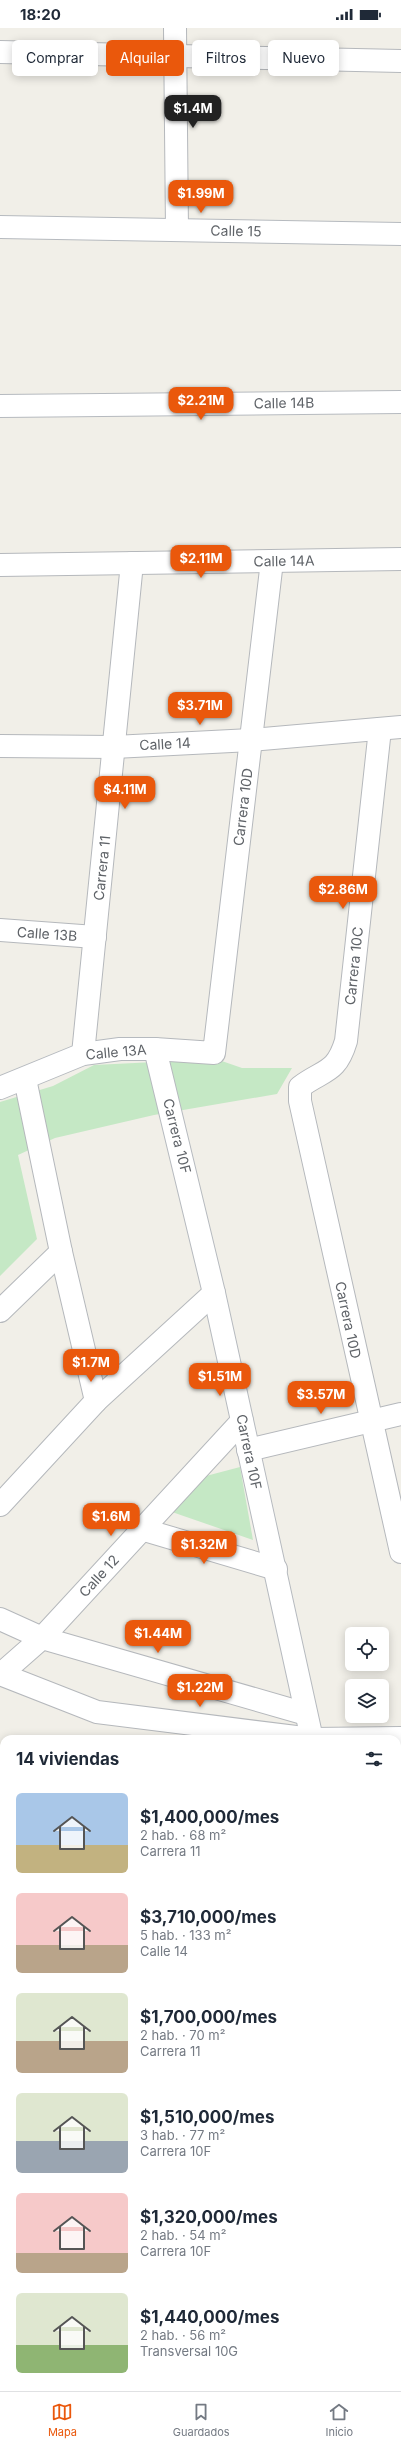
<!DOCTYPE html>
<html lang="es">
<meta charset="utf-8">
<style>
:root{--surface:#fff;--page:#f2f2f3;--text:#1f2937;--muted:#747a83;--line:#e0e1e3;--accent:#ea580c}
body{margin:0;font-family:Inter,sans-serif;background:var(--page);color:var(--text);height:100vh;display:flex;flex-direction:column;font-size:15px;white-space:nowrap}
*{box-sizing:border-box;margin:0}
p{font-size:13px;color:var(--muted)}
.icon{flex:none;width:22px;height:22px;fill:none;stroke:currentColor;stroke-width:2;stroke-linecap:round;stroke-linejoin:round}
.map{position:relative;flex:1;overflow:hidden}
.sheet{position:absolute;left:0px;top:1707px;width:401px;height:656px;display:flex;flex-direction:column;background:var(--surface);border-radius:12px 12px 0 0;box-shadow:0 2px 10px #0003}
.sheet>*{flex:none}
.banner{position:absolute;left:12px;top:12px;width:377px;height:36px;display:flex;gap:8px}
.tools{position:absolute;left:345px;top:1599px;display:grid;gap:8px}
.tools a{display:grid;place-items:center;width:44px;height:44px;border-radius:6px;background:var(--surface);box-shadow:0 2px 10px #0003;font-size:20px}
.price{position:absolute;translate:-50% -34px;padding:0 9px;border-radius:8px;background:var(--accent);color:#fff;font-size:13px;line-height:26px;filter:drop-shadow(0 1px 2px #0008)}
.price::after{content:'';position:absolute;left:50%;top:24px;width:12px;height:9px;margin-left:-6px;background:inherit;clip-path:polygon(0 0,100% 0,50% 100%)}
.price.active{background:#222;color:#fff}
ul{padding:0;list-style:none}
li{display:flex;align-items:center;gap:12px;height:100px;padding:0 16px}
li span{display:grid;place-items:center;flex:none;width:112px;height:80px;border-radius:6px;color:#555}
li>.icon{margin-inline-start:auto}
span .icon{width:48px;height:48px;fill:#fffc;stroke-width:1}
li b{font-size:17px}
h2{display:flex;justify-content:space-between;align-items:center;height:48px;padding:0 16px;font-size:17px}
.tag{padding:0 14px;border-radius:6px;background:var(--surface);box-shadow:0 2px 10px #0003;font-size:14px;line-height:36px}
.tag.active{background:var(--accent);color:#fff}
.status{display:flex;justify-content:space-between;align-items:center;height:28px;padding:0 20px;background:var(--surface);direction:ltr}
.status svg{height:11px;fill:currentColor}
.menu{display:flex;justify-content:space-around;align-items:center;height:56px;border-top:1px solid var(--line);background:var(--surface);font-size:11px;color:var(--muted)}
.menu a{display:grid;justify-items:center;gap:2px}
.menu .active{color:var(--accent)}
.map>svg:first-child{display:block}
.green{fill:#c5e8c5}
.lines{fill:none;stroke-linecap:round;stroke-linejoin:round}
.street-casing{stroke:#b5b8bc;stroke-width:24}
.secondary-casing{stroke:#b6babf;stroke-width:24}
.street{stroke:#fff;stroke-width:22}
.secondary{stroke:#fff;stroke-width:22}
.labels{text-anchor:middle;stroke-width:3;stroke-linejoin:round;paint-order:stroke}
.street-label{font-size:14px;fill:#5f6368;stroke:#fff}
</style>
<div class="status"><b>18:20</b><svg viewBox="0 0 49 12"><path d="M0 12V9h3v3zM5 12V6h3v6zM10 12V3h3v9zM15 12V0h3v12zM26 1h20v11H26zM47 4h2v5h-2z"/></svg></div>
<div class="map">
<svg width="401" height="2363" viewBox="0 0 401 2363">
<rect width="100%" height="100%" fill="#f1efe8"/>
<g class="green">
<polygon points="216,1031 242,1040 292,1040 277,1066 154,1087 55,1110 18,1127 37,1211 0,1248 0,1074 53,1058 94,1037"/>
<polygon points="240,1439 253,1512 172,1484 206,1448"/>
<polygon points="4,1877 4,1980 0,1990 0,1880"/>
</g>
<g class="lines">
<defs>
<g id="street">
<polyline points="175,0 177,202"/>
<polyline points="0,24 401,33"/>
<polyline points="0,537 401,531"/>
<path d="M380 701 346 1013C336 1046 324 1041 300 1059V1073L401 1524"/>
<polyline points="0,718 114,719 251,712 401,699"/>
<polyline points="0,902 95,909"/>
<polyline points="155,1021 214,1025 272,533"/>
<polyline points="83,1026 132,535"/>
<polyline points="25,1051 61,1224 96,1373"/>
<polyline points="0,1283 61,1224"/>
<polyline points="248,1422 401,1386"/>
<polyline points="0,1477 96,1373 214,1265"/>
<polyline points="141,1501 276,1541"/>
<polyline points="0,1591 42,1610 306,1686"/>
<polyline points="0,1646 97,1684 312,1711 401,1710"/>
<polyline points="1,1646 42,1610 242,1393"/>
<polyline points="397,1847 401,1848"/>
<polyline points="0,2032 4,2017"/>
<polyline points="397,2048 401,2033"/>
<polyline points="0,2066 4,2065"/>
<polyline points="0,2181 4,2186"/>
<polyline points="397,2217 401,2218"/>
<polyline points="0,2235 4,2230"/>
<polyline points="148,2359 151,2363"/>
<polyline points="318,2363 319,2359"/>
</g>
<g id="secondary">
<polyline points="0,199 401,206"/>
<polyline points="0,378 401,374"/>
<polyline points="0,1060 83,1026 120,1021 155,1021 214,1265 312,1711"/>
<polyline points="182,2363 183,2359"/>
</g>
</defs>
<use href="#street" class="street-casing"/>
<use href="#secondary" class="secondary-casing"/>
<use href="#street" class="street"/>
<use href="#secondary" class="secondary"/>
</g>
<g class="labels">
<g class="street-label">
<text transform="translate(236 203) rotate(1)" y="5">Calle 15</text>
<text transform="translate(284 375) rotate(-1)" y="5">Calle 14B</text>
<text transform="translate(284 533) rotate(-1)" y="5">Calle 14A</text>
<text transform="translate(165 716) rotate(-3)" y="5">Calle 14</text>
<text transform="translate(243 779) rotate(-83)" y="5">Carrera 10D</text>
<text transform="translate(102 840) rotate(-84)" y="5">Carrera 11</text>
<text transform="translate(47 906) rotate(4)" y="5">Calle 13B</text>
<text transform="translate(354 938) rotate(-84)" y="5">Carrera 10C</text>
<text transform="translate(116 1024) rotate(-5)" y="5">Calle 13A</text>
<text transform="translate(177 1108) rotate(76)" y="5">Carrera 10F</text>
<text transform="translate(348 1292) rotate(78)" y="5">Carrera 10D</text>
<text transform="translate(249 1424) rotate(78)" y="5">Carrera 10F</text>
<text transform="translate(99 1548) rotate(-48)" y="5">Calle 12</text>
</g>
</g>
</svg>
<div class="tools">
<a><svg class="icon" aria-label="locate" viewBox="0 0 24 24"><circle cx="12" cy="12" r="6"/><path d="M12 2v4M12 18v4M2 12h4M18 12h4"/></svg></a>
<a><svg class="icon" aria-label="layers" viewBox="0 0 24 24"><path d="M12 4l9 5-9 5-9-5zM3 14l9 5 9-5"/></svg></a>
</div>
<b class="price active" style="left:193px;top:101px">$1.4M</b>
<b class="price" style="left:201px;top:186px">$1.99M</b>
<b class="price" style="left:201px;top:393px">$2.21M</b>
<b class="price" style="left:201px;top:551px">$2.11M</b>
<b class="price" style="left:200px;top:698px">$3.71M</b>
<b class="price" style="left:125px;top:782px">$4.11M</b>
<b class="price" style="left:343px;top:882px">$2.86M</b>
<b class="price" style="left:91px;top:1355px">$1.7M</b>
<b class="price" style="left:220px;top:1369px">$1.51M</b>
<b class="price" style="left:321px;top:1387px">$3.57M</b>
<b class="price" style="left:111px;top:1509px">$1.6M</b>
<b class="price" style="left:204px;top:1537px">$1.32M</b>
<b class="price" style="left:158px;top:1626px">$1.44M</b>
<b class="price" style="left:200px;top:1680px">$1.22M</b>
<div class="banner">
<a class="tag">Comprar</a>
<a class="tag active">Alquilar</a>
<a class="tag">Filtros</a>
<a class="tag">Nuevo</a>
</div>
<section class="sheet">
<h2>14 viviendas<svg class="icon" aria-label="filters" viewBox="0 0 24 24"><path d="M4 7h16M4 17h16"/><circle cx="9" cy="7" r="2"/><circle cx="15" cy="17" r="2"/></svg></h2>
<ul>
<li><span style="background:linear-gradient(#a9c7e8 65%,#c2b280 0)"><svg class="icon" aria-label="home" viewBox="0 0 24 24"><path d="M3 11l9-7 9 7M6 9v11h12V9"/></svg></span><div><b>$1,400,000/mes</b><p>2 hab. · 68 m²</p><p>Carrera 11</p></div></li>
<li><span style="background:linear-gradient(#f6c9c9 65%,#b9a48a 0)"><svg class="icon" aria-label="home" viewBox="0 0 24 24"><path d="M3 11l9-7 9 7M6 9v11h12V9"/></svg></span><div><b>$3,710,000/mes</b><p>5 hab. · 133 m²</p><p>Calle 14</p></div></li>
<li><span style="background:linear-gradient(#dfe7d0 60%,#b9a48a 0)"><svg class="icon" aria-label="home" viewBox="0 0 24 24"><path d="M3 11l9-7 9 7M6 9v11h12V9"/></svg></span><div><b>$1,700,000/mes</b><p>2 hab. · 70 m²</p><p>Carrera 11</p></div></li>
<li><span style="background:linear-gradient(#dfe7d0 60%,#9aa5b1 0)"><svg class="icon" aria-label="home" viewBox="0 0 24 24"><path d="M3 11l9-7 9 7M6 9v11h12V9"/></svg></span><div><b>$1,510,000/mes</b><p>3 hab. · 77 m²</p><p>Carrera 10F</p></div></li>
<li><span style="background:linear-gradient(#f6c9c9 75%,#b9a48a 0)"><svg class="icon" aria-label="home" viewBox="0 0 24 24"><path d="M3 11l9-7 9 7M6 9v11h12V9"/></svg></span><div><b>$1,320,000/mes</b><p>2 hab. · 54 m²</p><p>Carrera 10F</p></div></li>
<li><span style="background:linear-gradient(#dfe7d0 65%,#8fb573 0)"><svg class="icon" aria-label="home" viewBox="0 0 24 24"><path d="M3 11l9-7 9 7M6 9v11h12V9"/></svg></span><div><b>$1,440,000/mes</b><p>2 hab. · 56 m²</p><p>Transversal 10G</p></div></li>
</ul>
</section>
</div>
<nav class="menu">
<a class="active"><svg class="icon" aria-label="map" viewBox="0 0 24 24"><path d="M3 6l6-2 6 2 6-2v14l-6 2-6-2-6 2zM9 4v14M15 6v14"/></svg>Mapa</a>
<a><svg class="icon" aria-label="saved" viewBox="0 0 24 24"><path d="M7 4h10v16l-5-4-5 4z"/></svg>Guardados</a>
<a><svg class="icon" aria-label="home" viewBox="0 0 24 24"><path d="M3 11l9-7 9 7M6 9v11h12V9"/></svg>Inicio</a>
</nav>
